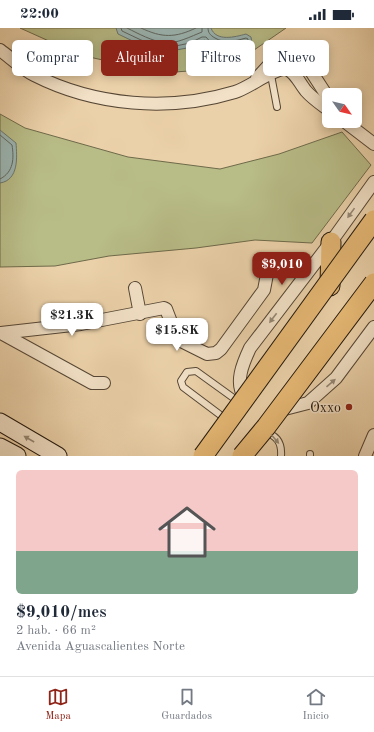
<!DOCTYPE html>
<html lang="es">
<meta charset="utf-8">
<style>
:root{--surface:#fff;--page:#f6f6f7;--text:#1f2937;--muted:#747a83;--line:#e0e1e3;--accent:#8f2418}
body{margin:0;font-family:"Old Standard TT",serif;background:var(--page);color:var(--text);height:100vh;display:flex;flex-direction:column;font-size:15px;white-space:nowrap}
*{box-sizing:border-box;margin:0}
p{font-size:13px;color:var(--muted)}
.icon{flex:none;width:22px;height:22px;fill:none;stroke:currentColor;stroke-width:2;stroke-linecap:round;stroke-linejoin:round}
.map{position:relative;height:428px;overflow:hidden}
.side{display:flex;flex-direction:column;background:var(--surface);flex:1}
.side>*{flex:none}
.guide{position:absolute;left:12px;top:12px;width:350px;height:36px;display:flex;gap:8px}
.needle{width:26px;rotate:124deg}
.fabs{position:absolute;left:322px;top:60px;display:grid;gap:8px}
.fabs a{display:grid;place-items:center;width:40px;height:40px;border-radius:6px;background:var(--surface);box-shadow:0 2px 10px #0003;font-size:20px}
.price{position:absolute;translate:-50% -34px;padding:0 9px;border-radius:8px;background:#fff;color:#222;font-size:13px;line-height:26px;filter:drop-shadow(0 1px 2px #0008)}
.price::after{content:'';position:absolute;left:50%;top:24px;width:12px;height:9px;margin-left:-6px;background:inherit;clip-path:polygon(0 0,100% 0,50% 100%)}
.price.selected{background:var(--accent);color:#fff}
ul{padding:0;list-style:none}
li{display:grid;align-content:center;gap:8px;height:212px;padding:0 16px}
li span{display:grid;place-items:center;height:124px;border-radius:6px;color:#555}
li>.icon{margin-inline-start:auto}
span .icon{width:72px;height:72px;fill:#fffc;stroke-width:1}
li b{font-size:17px}
.pill{padding:0 14px;border-radius:6px;background:var(--surface);box-shadow:0 2px 10px #0003;font-size:14px;line-height:36px}
.pill.selected{background:var(--accent);color:#fff}
.status{display:flex;justify-content:space-between;align-items:center;height:28px;padding:0 20px;background:var(--surface);direction:ltr}
.status svg{height:11px;fill:currentColor}
.menu{display:flex;justify-content:space-around;align-items:center;height:56px;border-top:1px solid var(--line);background:var(--surface);font-size:11px;color:var(--muted)}
.menu a{display:grid;justify-items:center;gap:2px}
.menu .selected{color:var(--accent)}
.map>svg:first-child{display:block}
.green{fill:#b8bc87;stroke:#6e6a4a}
.water{fill:#9bb5b2;stroke:#6b7670}
.lines{fill:none;stroke-linecap:round;stroke-linejoin:round}
.shore{stroke:#5f6660;stroke-width:1}
.service-casing{stroke:#554635;stroke-width:8}
.minor-casing{stroke:#554635;stroke-width:14}
.secondary-casing{stroke:#23180e;stroke-width:19}
.primary-casing{stroke:#23180e;stroke-width:21}
.service{stroke:#f2e1c7;stroke-width:6}
.minor{stroke:#f2e1c7;stroke-width:12}
.secondary{stroke:#f2e1c7;stroke-width:17}
.primary{stroke:#e6b874;stroke-width:19}
.primary-bridge-casing{stroke:#23180e;stroke-width:21;stroke-linecap:butt}
.primary-bridge{stroke:#e6b874;stroke-width:19}
.oneway{fill:#958774}
.poi-dot{fill:#8f2418;stroke:#f2e1c7;stroke-width:1.5}
.labels{text-anchor:middle;stroke-width:3;stroke-linejoin:round;paint-order:stroke}
.poi-label{font-size:14px;fill:#23180e;stroke:#f2e1c7;text-anchor:end}
</style>
<div class="status"><b>22:00</b><svg viewBox="0 0 49 12"><path d="M0 12V9h3v3zM5 12V6h3v6zM10 12V3h3v9zM15 12V0h3v12zM26 1h20v11H26zM47 4h2v5h-2z"/></svg></div>
<div class="map">
<svg width="374" height="428" viewBox="0 0 374 428">
<rect width="100%" height="100%" fill="#ebd1a9"/>
<filter id="stains"><feTurbulence type="fractalNoise" baseFrequency=".005" numOctaves="4"/><feColorMatrix values="0 0 0 0 .2 0 0 0 0 .09 0 0 0 0 .02 0 0 0 .5 -.17"/></filter>
<radialGradient id="worn" r=".72"><stop offset=".6" stop-color="#630" stop-opacity="0"/><stop offset="1" stop-color="#630" stop-opacity=".3"/></radialGradient>
<g class="green">
<polygon points="20,0 286,0 228,40 162,45 80,27"/>
<polygon points="0,86 25,100 128,129 220,141 279,126 342,104 371,137 312,215 255,212 196,220 109,228 55,238 0,239"/>
</g>
<g class="water">
<path d="M116 0H211C216 14 235 9 246 6L251 9 252 15 249 20 232 34 216 35 207 28 210 18 205 12 192 19 166 24 139 16 118 6Z"/>
<path d="M0 102 16 115C17 129 19 152 0 155Z"/>
</g>
<g class="lines">
<g class="shore">
<path d="M121 0 122 3 141 12 166 20 190 15 202 9H206L213 17 212 27 217 31C221 31 227 31 230 30 237 27 248 18 248 11L246 10C235 13 225 16 215 10 210 7 208 5 208 0"/>
<path d="M127 0C139 6 152 13 165 15 176 16 192 8 202 4V0"/>
<path d="M141 0C162 10 175 10 196 0"/>
<path d="M0 107 12 117C14 130 14 144 0 151"/>
</g>
<defs>
<g id="service">
<polyline points="271,47 277,79"/>
<polyline points="227,392 183,359 181,353 187,344 196,343 239,374"/>
<path d="M264 404C277 407 282 415 281 428"/>
<polyline points="310,428 310,426"/>
</g>
<g id="minor">
<path d="M0 22C11 30 22 41 34 47 95 78 169 84 235 64 249 60 275 39 287 41 296 45 300 56 306 63 313 71 321 76 329 82"/>
<polyline points="257,50 269,37 279,22 285,19 290,20 305,34 329,71"/>
<polyline points="344,93 374,116"/>
<polyline points="135,260 140,286"/>
<polyline points="1,305 81,296 164,280 166,281 176,307 183,314 207,326 216,325 221,321 264,262 268,241"/>
<polyline points="1,305 92,355 104,355"/>
<path d="M245 370C234 355 243 335 250 320L331 214 374 154"/>
<polyline points="277,383 308,375 336,350 374,299"/>
<polyline points="365,428 374,407"/>
</g>
<g id="secondary">
<polyline points="0,394 58,428"/>
<polyline points="0,419 17,428"/>
</g>
<polyline id="primary" points="330,258 331,214"/>
</defs>
<use href="#service" class="service-casing"/>
<use href="#minor" class="minor-casing"/>
<use href="#secondary" class="secondary-casing"/>
<use href="#primary" class="primary-casing"/>
<use href="#service" class="service"/>
<use href="#minor" class="minor"/>
<use href="#secondary" class="secondary"/>
<use href="#primary" class="primary"/>
<defs>
<g id="primary-bridge">
<polyline points="203,428 374,192"/>
<polyline points="242,428 266,399 374,255"/>
</g>
</defs>
<use href="#primary-bridge" class="primary-bridge-casing"/>
<use href="#primary-bridge" class="primary-bridge"/>
</g>
<defs><path id="oneway-solid" d="M-6-.8H1V-3.2L6.5 0L1 3.2V.8H-6Z"/></defs>
<g class="oneway">
<use href="#oneway-solid" transform="translate(351 185) rotate(126)"/>
<use href="#oneway-solid" transform="translate(273 290) rotate(127)"/>
<use href="#oneway-solid" transform="translate(331 355) rotate(-41)"/>
<use href="#oneway-solid" transform="translate(29 411) rotate(-150)"/>
<use href="#oneway-solid" transform="translate(275 411) rotate(49)"/>
</g>
<circle class="poi-dot" cx="349" cy="379" r="4"/>
<g class="labels">
<g class="poi-label">
<text x="341" y="384">Oxxo</text>
</g>
</g>
<rect width="100%" height="100%" filter="url(#stains)"/>
<rect width="100%" height="100%" fill="url(#worn)"/>
</svg>
<div class="fabs">
<a><svg class="needle" viewBox="-14 -14 28 28"><path d="M0-13l5 13h-10z" fill="#e53935"/><path d="M0 13l5-13h-10z" fill="#747a83"/></svg></a>
</div>
<b class="price selected" style="left:282px;top:258px">$9,010</b>
<b class="price" style="left:72px;top:309px">$21.3K</b>
<b class="price" style="left:177px;top:324px">$15.8K</b>
<div class="guide">
<a class="pill">Comprar</a>
<a class="pill selected">Alquilar</a>
<a class="pill">Filtros</a>
<a class="pill">Nuevo</a>
</div>
</div>
<section class="side">
<ul>
<li><span style="background:linear-gradient(#f6c9c9 65%,#7fa58c 0)"><svg class="icon" aria-label="home" viewBox="0 0 24 24"><path d="M3 11l9-7 9 7M6 9v11h12V9"/></svg></span><div><b>$9,010/mes</b><p>2 hab. · 66 m²</p><p>Avenida Aguascalientes Norte</p></div></li>
</ul>
</section>
<nav class="menu">
<a class="selected"><svg class="icon" aria-label="map" viewBox="0 0 24 24"><path d="M3 6l6-2 6 2 6-2v14l-6 2-6-2-6 2zM9 4v14M15 6v14"/></svg>Mapa</a>
<a><svg class="icon" aria-label="saved" viewBox="0 0 24 24"><path d="M7 4h10v16l-5-4-5 4z"/></svg>Guardados</a>
<a><svg class="icon" aria-label="home" viewBox="0 0 24 24"><path d="M3 11l9-7 9 7M6 9v11h12V9"/></svg>Inicio</a>
</nav>
